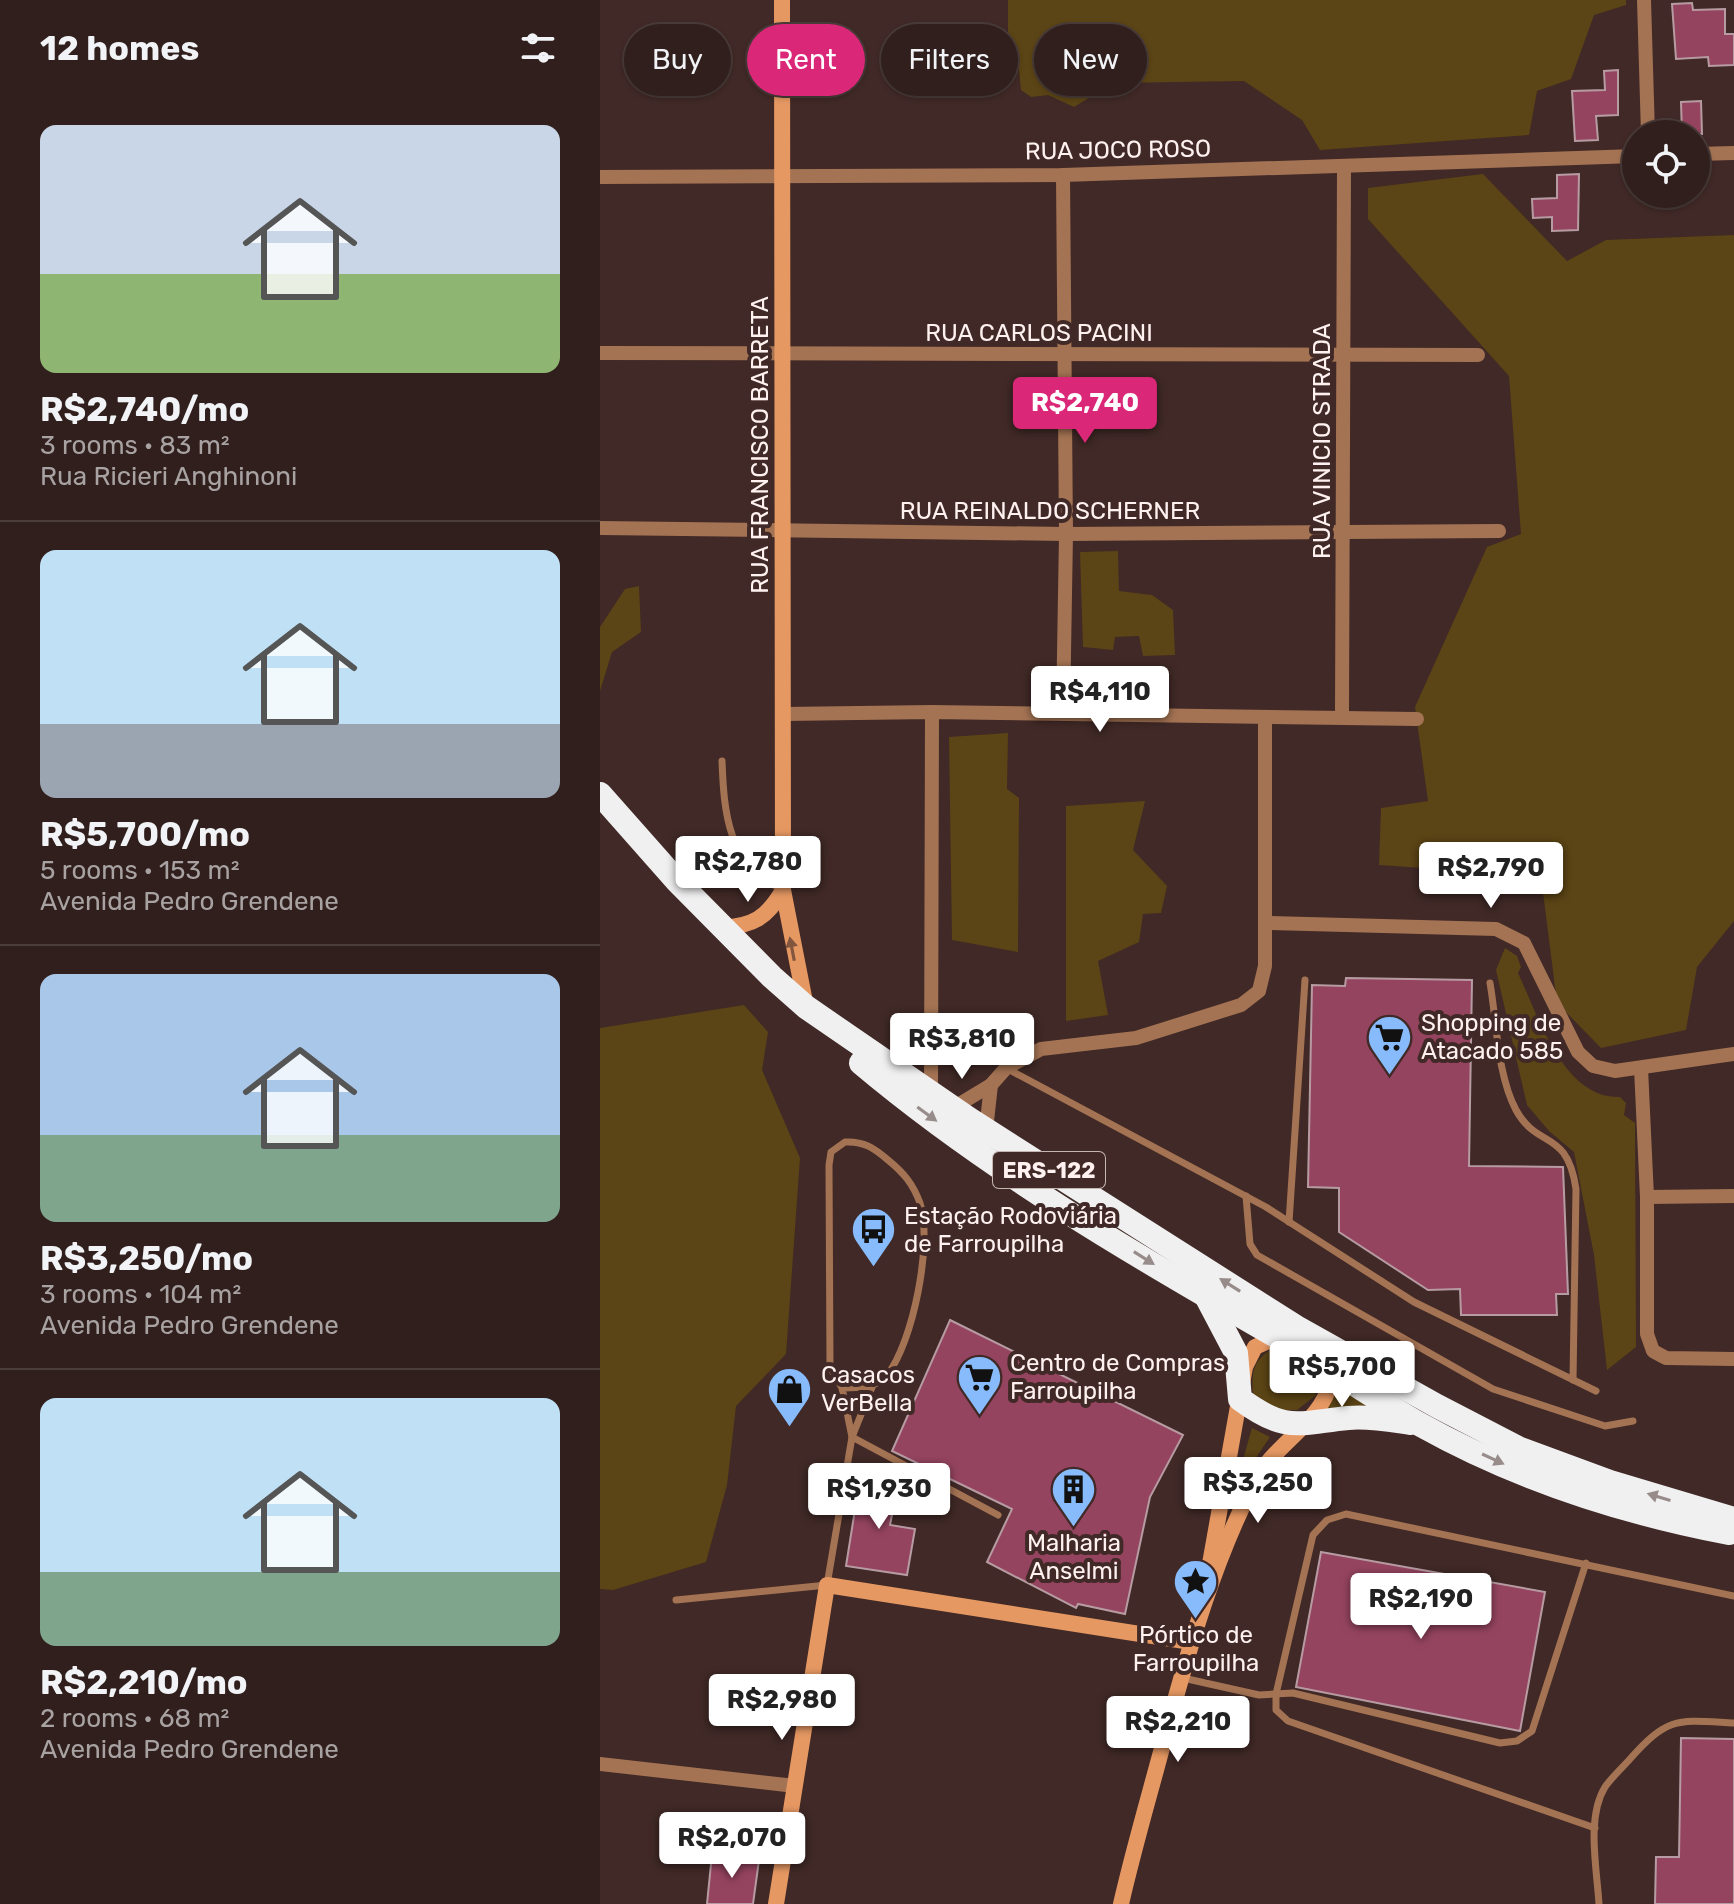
<!DOCTYPE html>
<meta charset="utf-8">
<style>
:root{--surface:#301f1c;--page:#382725;--text:#f1f3f6;--muted:#a8a2a3;--line:#4b3d3b;--accent:#db2777}
body{margin:0;font-family:Rubik,sans-serif;background:var(--page);color:var(--text);height:100vh;display:flex;flex-direction:column;font-size:30px;white-space:nowrap}
*{box-sizing:border-box;margin:0}
p{font-size:26px;color:var(--muted)}
.icon{flex:none;width:44px;height:44px;fill:none;stroke:currentColor;stroke-width:2;stroke-linecap:round;stroke-linejoin:round}
.map{position:relative;flex:1;overflow:hidden}
.panel{display:flex;flex-direction:column;background:var(--surface);width:600px}
.panel>*{flex:none}
.hud{position:absolute;left:24px;top:24px;width:760px;height:72px;display:flex;gap:16px}
.fabs{position:absolute;left:1022px;top:120px;display:grid;gap:16px}
.fabs a{display:grid;place-items:center;width:88px;height:88px;border-radius:50%;background:var(--surface);box-shadow:0 2px 6px #0004,0 0 0 2px var(--line);font-size:40px}
.price{position:absolute;translate:-50% -68px;padding:0 18px;border-radius:8px;background:#fff;color:#222;font-size:26px;line-height:52px;filter:drop-shadow(0 2px 4px #0008)}
.price::after{content:'';position:absolute;left:50%;top:48px;width:24px;height:18px;margin-left:-12px;background:inherit;clip-path:polygon(0 0,100% 0,50% 100%)}
.price.current{background:var(--accent);color:#fff}
ul{padding:0;list-style:none}
li{display:grid;align-content:center;gap:16px;height:424px;padding:0 40px}
li+li{border-top:2px solid var(--line)}
li span{display:grid;place-items:center;height:248px;border-radius:16px;color:#555}
li>.icon{margin-inline-start:auto}
span .icon{width:144px;height:144px;fill:#fffc;stroke-width:1}
li b{font-size:34px}
h2{display:flex;justify-content:space-between;align-items:center;height:96px;padding:0 40px;font-size:34px}
.tag{padding:0 28px;border-radius:36px;background:var(--surface);box-shadow:0 2px 6px #0004,0 0 0 2px var(--line);font-size:28px;line-height:72px}
.tag.current{background:var(--accent);color:#fff}
main{display:flex;flex:1;min-height:0}
.map>svg:first-child{display:block}
.green{fill:#5b4415}
.building{fill:#95445f;stroke:#b79ba2;stroke-width:2}
.lines{fill:none;stroke-linecap:round;stroke-linejoin:round}
.lane{stroke:#a47353;stroke-width:7}
.street{stroke:#a47353;stroke-width:14}
.secondary{stroke:#e69863;stroke-width:16}
.highway{stroke:#f0f0f0;stroke-width:24}
.oneway{fill:#82553e}
.oneway2{fill:#988c8b}
.labels{text-anchor:middle;stroke-width:8;stroke-linejoin:round;paint-order:stroke}
.shield{fill:#402926;stroke:#c5b5b3;stroke-width:2}
.shield-label{font-size:22px;font-weight:bold;fill:#fef1ef}
.street-label{font-size:24px;fill:#fef1ef;stroke:#402926}
.poi-label{font-size:24px;fill:#fef1ef;stroke:#402926;text-anchor:start}
</style>
<main>
<section class="panel">
<h2>12 homes<svg class="icon" aria-label="filters" viewBox="0 0 24 24"><path d="M4 7h16M4 17h16"/><circle cx="9" cy="7" r="2"/><circle cx="15" cy="17" r="2"/></svg></h2>
<ul>
<li><span style="background:linear-gradient(#c9d6e8 60%,#8fb573 0)"><svg class="icon" aria-label="home" viewBox="0 0 24 24"><path d="M3 11l9-7 9 7M6 9v11h12V9"/></svg></span><div><b>R$2,740/mo</b><p>3 rooms · 83 m²</p><p>Rua Ricieri Anghinoni</p></div></li>
<li><span style="background:linear-gradient(#bfe0f5 70%,#9aa5b1 0)"><svg class="icon" aria-label="home" viewBox="0 0 24 24"><path d="M3 11l9-7 9 7M6 9v11h12V9"/></svg></span><div><b>R$5,700/mo</b><p>5 rooms · 153 m²</p><p>Avenida Pedro Grendene</p></div></li>
<li><span style="background:linear-gradient(#a9c7e8 65%,#7fa58c 0)"><svg class="icon" aria-label="home" viewBox="0 0 24 24"><path d="M3 11l9-7 9 7M6 9v11h12V9"/></svg></span><div><b>R$3,250/mo</b><p>3 rooms · 104 m²</p><p>Avenida Pedro Grendene</p></div></li>
<li><span style="background:linear-gradient(#bfe0f5 70%,#7fa58c 0)"><svg class="icon" aria-label="home" viewBox="0 0 24 24"><path d="M3 11l9-7 9 7M6 9v11h12V9"/></svg></span><div><b>R$2,210/mo</b><p>2 rooms · 68 m²</p><p>Avenida Pedro Grendene</p></div></li>
</ul>
</section>
<div class="map">
<svg width="1134" height="1904" viewBox="0 0 1134 1904">
<rect width="100%" height="100%" fill="#402926"/>
<g class="green">
<polygon points="408,0 1026,0 1026,5 994,15 971,79 937,91 929,135 720,150 702,120 644,81 513,83 474,107 448,95 431,97 421,90 417,49 408,41"/>
<polygon points="883,174 967,261 1006,240 1134,235 1134,921 1097,967 1086,1030 1001,1048 957,1003 941,876 779,865 781,808 828,801 815,707 887,547 921,534 909,376 768,219 768,188"/>
<polygon points="518,551 519,591 552,595 573,610 575,655 543,656 539,636 515,637 513,650 483,647 480,552"/>
<polygon points="39,586 41,632 12,652 0,691 0,627 25,589"/>
<polygon points="408,733 407,789 419,798 418,952 352,940 349,737"/>
<polygon points="545,801 533,850 567,886 561,913 543,914 539,942 498,961 508,1015 466,1021 466,806"/>
<path d="M905 948 917 956 921 967 918 973C938 1015 963 1099 1020 1097L1026 1103 1024 1115 1035 1123 1036 1347 1007 1370 994 1255 974 1152 949 1131 927 1105 896 970Z"/>
<polygon points="144,1005 168,1032 162,1070 200,1158 186,1354 136,1406 127,1485 106,1562 13,1590 0,1589 0,1028"/>
<path d="M675 1347 719 1373 715 1396 697 1410H670L653 1395C651 1371 653 1360 675 1347Z"/>
<polygon points="739,1384 773,1405 726,1410"/>
<polygon points="652,1428 670,1437 647,1471 628,1512"/>
</g>
<g class="building">
<polygon points="1092,3 1093,10 1125,9 1125,34 1134,34 1134,65 1109,66 1108,57 1076,59 1072,4"/>
<polygon points="1018,70 1018,115 996,116 998,140 975,141 972,91 1005,90 1004,71"/>
<polygon points="1101,101 1102,134 1082,134 1081,102"/>
<polygon points="979,174 978,230 952,231 952,217 933,218 932,199 957,198 957,175"/>
<polygon points="746,978 872,980 869,1166 963,1167 968,1294 956,1294 957,1315 861,1315 860,1289 828,1290 739,1232 739,1188 708,1187 712,985 745,986"/>
<polygon points="350,1320 583,1435 550,1497 525,1614 478,1604 476,1608 387,1562 412,1509 292,1451"/>
<polygon points="260,1478 298,1484 290,1525 315,1529 307,1575 246,1566"/>
<polygon points="721,1552 945,1592 920,1731 696,1687"/>
<polygon points="1081,1738 1134,1739 1134,1904 1055,1904 1056,1857 1079,1857"/>
<polygon points="112,1854 159,1860 153,1904 107,1904"/>
</g>
<g class="lines">
<g class="lane">
<path d="M122 761C124 814 128 864 181 889"/>
<path d="M890 983C897 1023 897 1074 916 1110 938 1150 967 1128 976 1189L973 1380"/>
<polyline points="406,1068 666,1207 814,1302 996,1391"/>
<polyline points="646,1196 650,1244 657,1255 893,1389 1005,1426 1033,1421"/>
<polyline points="689,1222 705,980"/>
<path d="M242 1388C258 1388 277 1388 287 1375 313 1343 333 1242 320 1203 313 1184 304 1173 288 1160 274 1148 264 1141 245 1142L231 1152 229 1165 230 1367 242 1388 252 1437 273 1385"/>
<polyline points="76,1600 227,1585 252,1437 398,1515"/>
<polyline points="583,1678 659,1695 693,1693 900,1743 917,1741 932,1731 986,1563"/>
<polyline points="995,1828 688,1721 676,1710 676,1694 713,1535 727,1520 746,1514 1134,1596"/>
<path d="M999 1904C997 1869 986 1818 1005 1787 1012 1777 1022 1768 1030 1759 1069 1715 1079 1720 1134 1723"/>
</g>
<g class="street">
<polyline points="1044,0 1048,134"/>
<polyline points="1096,154 1134,153"/>
<polyline points="463,175 466,534 463,714"/>
<polyline points="0,177 463,175 1036,156"/>
<polyline points="0,353 878,355"/>
<polyline points="0,528 466,534 899,531"/>
<polyline points="184,714 332,712 817,719"/>
<polyline points="742,716 744,166"/>
<polyline points="666,923 896,929 924,943 978,1052 993,1066 1015,1071 1134,1054"/>
<polyline points="1041,1068 1047,1197 1047,1334 1053,1351 1066,1358 1134,1359"/>
<polyline points="331,1093 332,712"/>
<polyline points="353,1108 391,1085 406,1068 441,1049 536,1038 641,1005 659,991 665,966 665,718"/>
<polyline points="386,1130 391,1085"/>
<polyline points="1047,1197 1134,1196"/>
<polyline points="0,1764 195,1786"/>
</g>
<g class="secondary">
<polyline points="182,0 183,890 206,1007"/>
<path d="M121 928C153 926 167 918 183 890"/>
<polyline points="608,1575 645,1367 655,1347 684,1334"/>
<polyline points="176,1904 227,1585 591,1642"/>
<path d="M521 1904C534 1847 551 1790 566 1733 589 1648 614 1560 655 1481 676 1440 736 1416 732 1363"/>
</g>
<g class="highway">
<polyline points="0,794 77,881 172,977 206,1007 369,1119 696,1327 837,1406 918,1448 1010,1482 1134,1519"/>
<path d="M261 1063C387 1169 534 1255 676 1336 726 1364 772 1397 821 1425 916 1478 1024 1513 1129 1533"/>
<path d="M607 1298 636 1353 640 1399C686 1433 697 1423 748 1418 769 1416 790 1420 811 1423"/>
</g>
</g>
<defs><path id="oneway-solid" d="M-6-.8H1V-3.2L6.5 0L1 3.2V.8H-6Z" transform="scale(2)"/></defs>
<use class="oneway" href="#oneway-solid" transform="translate(192 949) rotate(-101)"/>
<g class="oneway2">
<use href="#oneway-solid" transform="translate(327 1114) rotate(36)"/>
<use href="#oneway-solid" transform="translate(544 1258) rotate(32)"/>
<use href="#oneway-solid" transform="translate(630 1285) rotate(-148)"/>
<use href="#oneway-solid" transform="translate(893 1459) rotate(25)"/>
<use href="#oneway-solid" transform="translate(1059 1497) rotate(-163)"/>
</g>
<defs>
<symbol id="supermarket-pin" viewBox="-11 -11 22 30"><path d="M0 17L-7.5 6A9.5 9.5 0 1 1 7.5 6Z" fill="#87bbfb" stroke="#402926"/><path d="M-6-5.5h2.5l.6 2H6L4.5 2H-2.5L-4.4-4H-6ZM-1.5 3.2a1.3 1.3 0 1 0 .1 0ZM3 3.2a1.3 1.3 0 1 0 .1 0Z" fill="#111"/></symbol>
<symbol id="bus-pin" viewBox="-11 -11 22 30"><path d="M0 17L-7.5 6A9.5 9.5 0 1 1 7.5 6Z" fill="#87bbfb" stroke="#402926"/><path d="M-5-6H5V4H4V6H2V4H-2V6H-4V4H-5ZM-3.5-4V0h7V-4ZM-3.5 1.2v1.5H-2V1.2ZM2 1.2v1.5H3.5V1.2Z" fill="#111"/></symbol>
<symbol id="shop-pin" viewBox="-11 -11 22 30"><path d="M0 17L-7.5 6A9.5 9.5 0 1 1 7.5 6Z" fill="#87bbfb" stroke="#402926"/><path d="M-5-2.5h2.3a2.7 3.5 0 0 1 5.4 0H5L5.5 6h-11ZM-1.5-2.5h3a1.5 2.3 0 0 0-3 0Z" fill="#111"/></symbol>
<symbol id="building-pin" viewBox="-11 -11 22 30"><path d="M0 17L-7.5 6A9.5 9.5 0 1 1 7.5 6Z" fill="#87bbfb" stroke="#402926"/><path d="M-4-6H4V6H1V3H-1V6H-4ZM-2.5-4.3h1.7v1.8h-1.7ZM.8-4.3h1.7v1.8H.8ZM-2.5-1h1.7V.8h-1.7ZM.8-1h1.7V.8H.8Z" fill="#111"/></symbol>
<symbol id="sight-pin" viewBox="-11 -11 22 30"><path d="M0 17L-7.5 6A9.5 9.5 0 1 1 7.5 6Z" fill="#87bbfb" stroke="#402926"/><path d="M0-6L1.8-2.2L6-1.7L2.9 1.2L3.7 5.4L0 3.3L-3.7 5.4L-2.9 1.2L-6-1.7L-1.8-2.2Z" fill="#111"/></symbol>
</defs>
<g fill-rule="evenodd">
<use href="#supermarket-pin" x="764" y="1012" width="51" height="69"/>
<use href="#bus-pin" x="248" y="1204" width="51" height="69"/>
<use href="#supermarket-pin" x="354" y="1352" width="51" height="69"/>
<use href="#shop-pin" x="164" y="1364" width="51" height="69"/>
<use href="#building-pin" x="448" y="1464" width="51" height="69"/>
<use href="#sight-pin" x="570" y="1556" width="51" height="69"/>
</g>
<g class="labels">
<rect class="shield" x="393" y="1152" width="112" height="36" rx="6"/>
<g class="shield-label">
<text x="449" y="1178">ERS-122</text>
</g>
<g class="street-label">
<text transform="translate(518 150) rotate(-1)" y="8">RUA JOCO ROSO</text>
<text x="439" y="341">RUA CARLOS PACINI</text>
<text transform="translate(722 441) rotate(-90)" y="8">RUA VINICIO STRADA</text>
<text transform="translate(160 445) rotate(-90)" y="8">RUA FRANCISCO BARRETA</text>
<text x="450" y="519">RUA REINALDO SCHERNER</text>
</g>
<g class="poi-label">
<text x="821" y="1031">Shopping de<tspan x="821" dy="28">Atacado 585</tspan></text>
<text x="304" y="1224">Estação Rodoviária<tspan x="304" dy="28">de Farroupilha</tspan></text>
<text x="410" y="1371">Centro de Compras<tspan x="410" dy="28">Farroupilha</tspan></text>
<text x="221" y="1383">Casacos<tspan x="221" dy="28">VerBella</tspan></text>
<text x="474" y="1551" text-anchor="middle">Malharia<tspan x="474" dy="28">Anselmi</tspan></text>
<text x="596" y="1643" text-anchor="middle">Pórtico de<tspan x="596" dy="28">Farroupilha</tspan></text>
</g>
</g>
</svg>
<div class="fabs">
<a><svg class="icon" aria-label="locate" viewBox="0 0 24 24"><circle cx="12" cy="12" r="6"/><path d="M12 2v4M12 18v4M2 12h4M18 12h4"/></svg></a>
</div>
<b class="price current" style="left:485px;top:445px">R$2,740</b>
<b class="price" style="left:500px;top:734px">R$4,110</b>
<b class="price" style="left:148px;top:904px">R$2,780</b>
<b class="price" style="left:891px;top:910px">R$2,790</b>
<b class="price" style="left:362px;top:1081px">R$3,810</b>
<b class="price" style="left:742px;top:1409px">R$5,700</b>
<b class="price" style="left:658px;top:1525px">R$3,250</b>
<b class="price" style="left:279px;top:1531px">R$1,930</b>
<b class="price" style="left:821px;top:1641px">R$2,190</b>
<b class="price" style="left:182px;top:1742px">R$2,980</b>
<b class="price" style="left:578px;top:1764px">R$2,210</b>
<b class="price" style="left:132px;top:1880px">R$2,070</b>
<div class="hud">
<a class="tag">Buy</a>
<a class="tag current">Rent</a>
<a class="tag">Filters</a>
<a class="tag">New</a>
</div>
</div>
</main>
